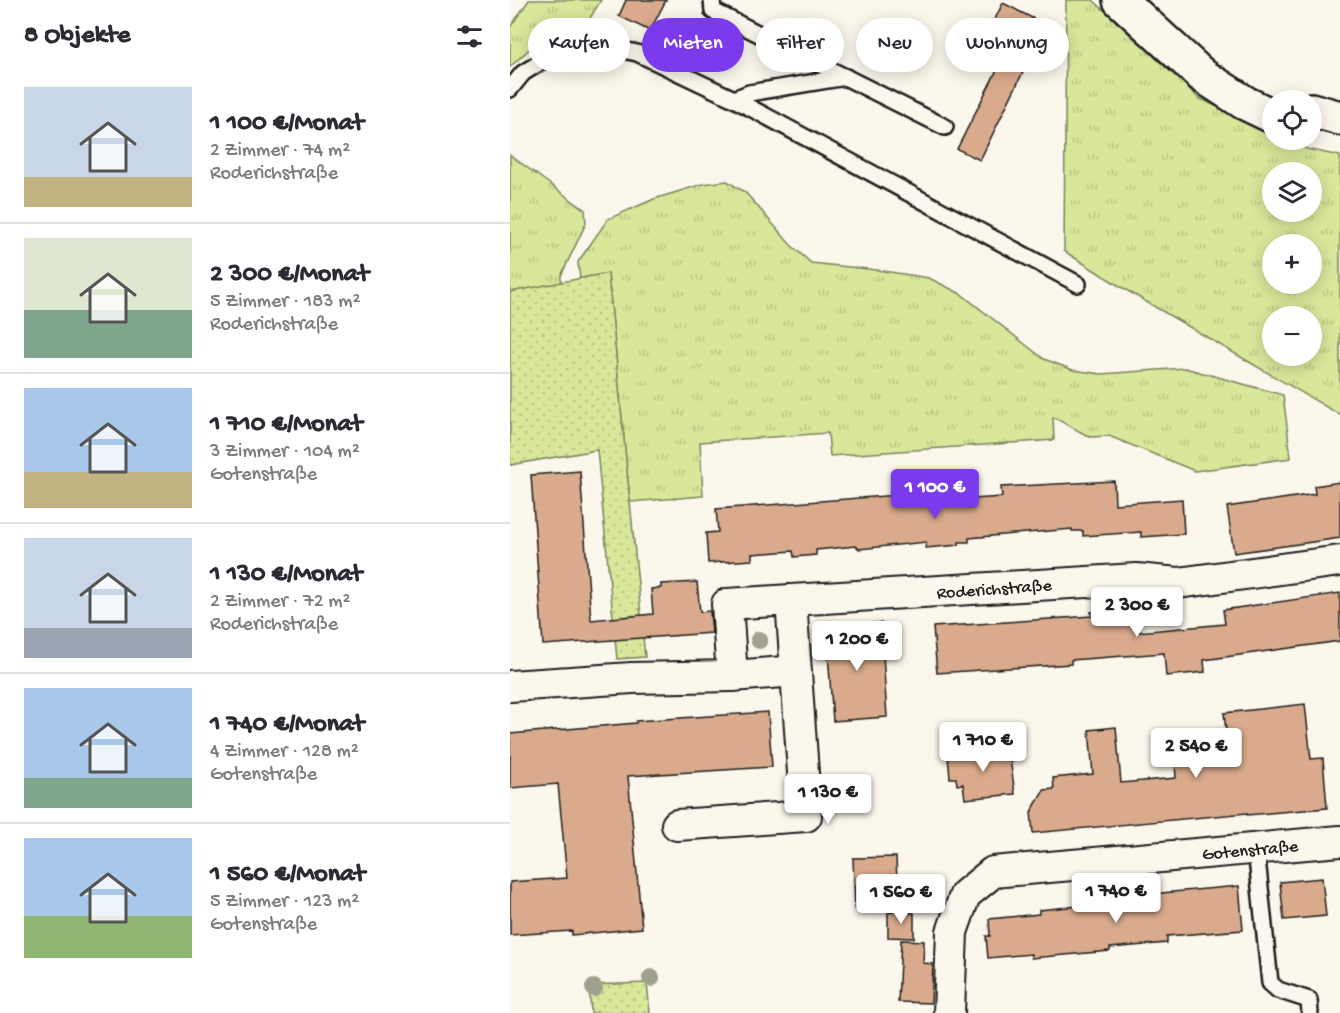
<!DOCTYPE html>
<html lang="de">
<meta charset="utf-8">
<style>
:root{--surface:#fff;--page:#f7f7f7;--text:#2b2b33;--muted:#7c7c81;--line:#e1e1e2;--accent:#7c3aed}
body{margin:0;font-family:"Gochi Hand",sans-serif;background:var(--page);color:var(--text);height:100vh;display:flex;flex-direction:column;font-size:22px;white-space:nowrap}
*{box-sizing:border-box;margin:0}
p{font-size:20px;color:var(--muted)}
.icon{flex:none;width:33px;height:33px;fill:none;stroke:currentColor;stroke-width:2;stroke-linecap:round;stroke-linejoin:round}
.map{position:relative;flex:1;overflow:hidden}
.sheet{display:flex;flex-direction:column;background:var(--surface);width:510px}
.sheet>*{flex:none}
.banner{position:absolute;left:18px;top:18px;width:570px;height:54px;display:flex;gap:12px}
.fabs{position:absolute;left:752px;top:90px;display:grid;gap:12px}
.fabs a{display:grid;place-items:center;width:60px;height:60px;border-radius:50%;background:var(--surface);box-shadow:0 3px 15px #0003;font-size:30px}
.price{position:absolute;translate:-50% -51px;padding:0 14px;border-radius:6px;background:#fff;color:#222;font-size:20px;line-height:39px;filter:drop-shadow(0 2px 3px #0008)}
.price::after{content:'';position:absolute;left:50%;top:36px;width:18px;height:14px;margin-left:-9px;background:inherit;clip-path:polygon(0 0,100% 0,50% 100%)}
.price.on{background:var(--accent);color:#fff}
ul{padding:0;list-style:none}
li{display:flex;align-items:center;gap:18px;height:150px;padding:0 24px}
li+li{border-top:2px solid var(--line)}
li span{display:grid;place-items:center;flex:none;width:168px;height:120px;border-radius:0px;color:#555}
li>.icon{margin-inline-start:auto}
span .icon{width:72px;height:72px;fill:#fffc;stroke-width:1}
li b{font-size:26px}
h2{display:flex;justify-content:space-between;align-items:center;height:72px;padding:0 24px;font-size:26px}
.chip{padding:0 21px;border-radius:27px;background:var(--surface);box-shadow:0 3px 15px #0003;font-size:21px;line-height:54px}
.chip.on{background:var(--accent);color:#fff}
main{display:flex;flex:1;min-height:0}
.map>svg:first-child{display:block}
.grass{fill:url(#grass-tufts);stroke:#7a825b;stroke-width:1.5;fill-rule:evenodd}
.park{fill:url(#park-dots);stroke:#7a825b;stroke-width:1.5}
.building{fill:#daaa8c;stroke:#1c1c1c;stroke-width:1.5}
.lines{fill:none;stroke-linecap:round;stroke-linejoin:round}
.lane-casing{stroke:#1c1c1c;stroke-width:20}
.street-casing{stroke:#1c1c1c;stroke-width:34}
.highway-casing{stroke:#1c1c1c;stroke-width:38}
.lane{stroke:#fbf7ec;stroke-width:15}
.street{stroke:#fbf7ec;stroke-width:30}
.highway{stroke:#fbf7ec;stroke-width:33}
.tree{fill:#9fa08e}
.labels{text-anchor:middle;stroke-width:4.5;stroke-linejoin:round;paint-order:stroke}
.street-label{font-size:18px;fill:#1c1c1c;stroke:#fbf7ec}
</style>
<main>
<section class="sheet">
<h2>8 Objekte<svg class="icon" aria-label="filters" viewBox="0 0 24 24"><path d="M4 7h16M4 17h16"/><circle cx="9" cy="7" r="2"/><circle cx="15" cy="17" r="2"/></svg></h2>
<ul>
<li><span style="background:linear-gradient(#c9d6e8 75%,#c2b280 0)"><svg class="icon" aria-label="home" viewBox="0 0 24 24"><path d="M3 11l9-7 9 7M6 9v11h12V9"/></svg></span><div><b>1 100 €/Monat</b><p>2 Zimmer · 74 m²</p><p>Roderichstraße</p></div></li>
<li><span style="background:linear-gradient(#dfe7d0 60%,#7fa58c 0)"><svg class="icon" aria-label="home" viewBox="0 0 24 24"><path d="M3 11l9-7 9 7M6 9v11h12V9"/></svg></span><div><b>2 300 €/Monat</b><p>5 Zimmer · 183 m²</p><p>Roderichstraße</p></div></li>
<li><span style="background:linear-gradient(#a9c7e8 70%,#c2b280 0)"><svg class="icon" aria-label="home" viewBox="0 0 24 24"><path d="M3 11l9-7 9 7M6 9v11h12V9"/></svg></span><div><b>1 710 €/Monat</b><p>3 Zimmer · 104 m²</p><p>Gotenstraße</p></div></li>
<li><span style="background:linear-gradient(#c9d6e8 75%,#9aa5b1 0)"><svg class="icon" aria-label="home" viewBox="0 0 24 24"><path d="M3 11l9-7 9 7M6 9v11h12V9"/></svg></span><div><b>1 130 €/Monat</b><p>2 Zimmer · 72 m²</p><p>Roderichstraße</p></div></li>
<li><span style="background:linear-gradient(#a9c7e8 75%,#7fa58c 0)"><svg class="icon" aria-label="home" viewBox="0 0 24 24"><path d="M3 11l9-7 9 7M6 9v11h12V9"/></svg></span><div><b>1 740 €/Monat</b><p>4 Zimmer · 128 m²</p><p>Gotenstraße</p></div></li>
<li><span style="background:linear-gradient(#a9c7e8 65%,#8fb573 0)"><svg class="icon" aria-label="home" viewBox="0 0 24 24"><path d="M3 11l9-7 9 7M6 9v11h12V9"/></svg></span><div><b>1 560 €/Monat</b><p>5 Zimmer · 123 m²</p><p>Gotenstraße</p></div></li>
</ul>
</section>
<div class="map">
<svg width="830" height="1013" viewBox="0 0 830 1013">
<defs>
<pattern id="grass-tufts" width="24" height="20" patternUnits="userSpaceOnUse" patternTransform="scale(1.5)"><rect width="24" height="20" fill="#d8e79a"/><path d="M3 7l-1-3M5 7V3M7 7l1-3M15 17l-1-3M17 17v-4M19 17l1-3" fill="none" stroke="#b9c684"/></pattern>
<pattern id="park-dots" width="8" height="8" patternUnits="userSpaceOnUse" patternTransform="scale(1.5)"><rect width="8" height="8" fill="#d8e79a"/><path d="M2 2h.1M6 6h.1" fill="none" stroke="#b9c684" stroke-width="1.8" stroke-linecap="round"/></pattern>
</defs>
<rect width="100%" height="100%" fill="#fbf7ec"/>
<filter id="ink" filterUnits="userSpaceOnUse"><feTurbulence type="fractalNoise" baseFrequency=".0167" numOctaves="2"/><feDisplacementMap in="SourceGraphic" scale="12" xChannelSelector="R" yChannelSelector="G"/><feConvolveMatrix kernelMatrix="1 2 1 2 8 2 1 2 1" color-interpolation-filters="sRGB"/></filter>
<g filter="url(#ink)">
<g class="grass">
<polygon points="19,0 91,0 74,28 28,41 0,67 0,27"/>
<path d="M556 0H583L689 98 762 133V140H777L797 149 830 156V415L611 287 554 251ZM762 172H801V212H762ZM762 244H801V284H762ZM762 316H801V356H762Z"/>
<polygon points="0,155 75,210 76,223 51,276 51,283 0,292"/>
<polygon points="217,181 236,193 280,244 301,263 367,270 419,278 451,294 534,359 563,370 591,374 675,368 773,395 781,458 685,471 599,436 580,437 543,417 544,440 320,456 318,433 190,442 193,496 120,502 98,274 70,279 68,262 98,219 144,199 193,184"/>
</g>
<g class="park">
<polygon points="98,273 135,657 107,659 87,450 0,465 0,292"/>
<polygon points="137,983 140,1013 81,1013 79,985"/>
</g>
<g class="building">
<polygon points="116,0 156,0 140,31 109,16"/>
<polygon points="493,3 536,25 470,160 447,149 498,48 476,37"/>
<polygon points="70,471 81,620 143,614 141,589 151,588 151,584 187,582 190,612 200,611 202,633 33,645 21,475"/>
<polygon points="604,481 605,504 672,499 674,534 631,537 631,532 573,536 573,531 562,531 562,529 459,538 459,542 449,542 449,545 416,548 416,542 349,549 346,546 306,550 306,555 284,557 283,551 242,554 242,560 198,563 196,533 208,532 206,509 401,494 401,497 434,495 434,501 492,497 491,487"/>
<polygon points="830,482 830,538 724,553 717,507 805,494 804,486"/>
<polygon points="830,593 830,641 694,660 695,672 656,676 654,653 561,660 561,664 427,673 423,627 582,616 581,612 626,608 628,632 715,624 713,610"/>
<polygon points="371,623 377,717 323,721 316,627"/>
<polygon points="795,704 801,759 813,758 817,808 737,815 737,813 523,833 521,812 534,790 544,789 543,778 583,774 579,730 606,727 611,783 666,778 665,762 719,757 714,713"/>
<polygon points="258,712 262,767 118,776 132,928 62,935 62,931 0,935 0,882 57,878 48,784 0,788 0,734 126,723 126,721"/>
<polygon points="479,749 479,753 499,751 505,794 455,799 453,784 447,785 446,778 440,778 438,756 453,755 453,751"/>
<polygon points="386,857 388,907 345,909 343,858"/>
<polygon points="812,878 816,916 774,920 770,882"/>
<polygon points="729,886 733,930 657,936 657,943 600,948 600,951 521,958 521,954 478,958 476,936 480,936 479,919 529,914 529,910 608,902 607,897"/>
<polygon points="378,912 404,913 404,938 378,937"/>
<polygon points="391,940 414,941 413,963 423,964 421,1003 388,1002"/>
</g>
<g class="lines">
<defs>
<g id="lane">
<polyline points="202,0 203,11 435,127"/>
<polyline points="0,89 13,73 42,55 70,46 98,47 127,53 224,99 568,284"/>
<polyline points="224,99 239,93 336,77"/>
<polyline points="746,849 760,983 768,990 799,1000 800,1013"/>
</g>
<g id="street">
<polyline points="281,600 626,579 668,583 830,561"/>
<polyline points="0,686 122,678 222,676"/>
<polyline points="167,825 296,816 281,600 217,604 222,676 286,671"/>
<polyline points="439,1013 442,932 455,895 483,872 830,841"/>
</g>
<g id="highway">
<polyline points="610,0 693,76 735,103 762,116"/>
<polyline points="801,110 830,118"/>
</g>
</defs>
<use href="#lane" class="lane-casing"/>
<use href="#street" class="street-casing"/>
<use href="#highway" class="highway-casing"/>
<use href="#lane" class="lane"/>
<use href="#street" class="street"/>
<use href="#highway" class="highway"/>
</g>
<g class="tree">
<circle cx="249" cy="640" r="9"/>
<circle cx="141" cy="978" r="9"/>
<circle cx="84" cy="988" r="9"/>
</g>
</g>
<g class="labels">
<g class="street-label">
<text transform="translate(484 588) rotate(-4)" y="6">Roderichstraße</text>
<text transform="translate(740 849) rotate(-5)" y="6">Gotenstraße</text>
</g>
</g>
</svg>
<div class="fabs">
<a><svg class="icon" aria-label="locate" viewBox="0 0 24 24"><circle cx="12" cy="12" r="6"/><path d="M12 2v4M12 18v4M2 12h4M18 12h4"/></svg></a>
<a><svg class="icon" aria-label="layers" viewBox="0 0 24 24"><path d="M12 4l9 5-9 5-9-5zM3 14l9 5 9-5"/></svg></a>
<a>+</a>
<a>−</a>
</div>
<b class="price on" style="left:425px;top:520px">1 100 €</b>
<b class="price" style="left:627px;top:638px">2 300 €</b>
<b class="price" style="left:347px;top:672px">1 200 €</b>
<b class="price" style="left:473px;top:773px">1 710 €</b>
<b class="price" style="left:686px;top:779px">2 540 €</b>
<b class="price" style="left:318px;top:825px">1 130 €</b>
<b class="price" style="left:606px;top:924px">1 740 €</b>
<b class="price" style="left:391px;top:925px">1 560 €</b>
<div class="banner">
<a class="chip">Kaufen</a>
<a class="chip on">Mieten</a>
<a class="chip">Filter</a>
<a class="chip">Neu</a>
<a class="chip">Wohnung</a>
</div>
</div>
</main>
